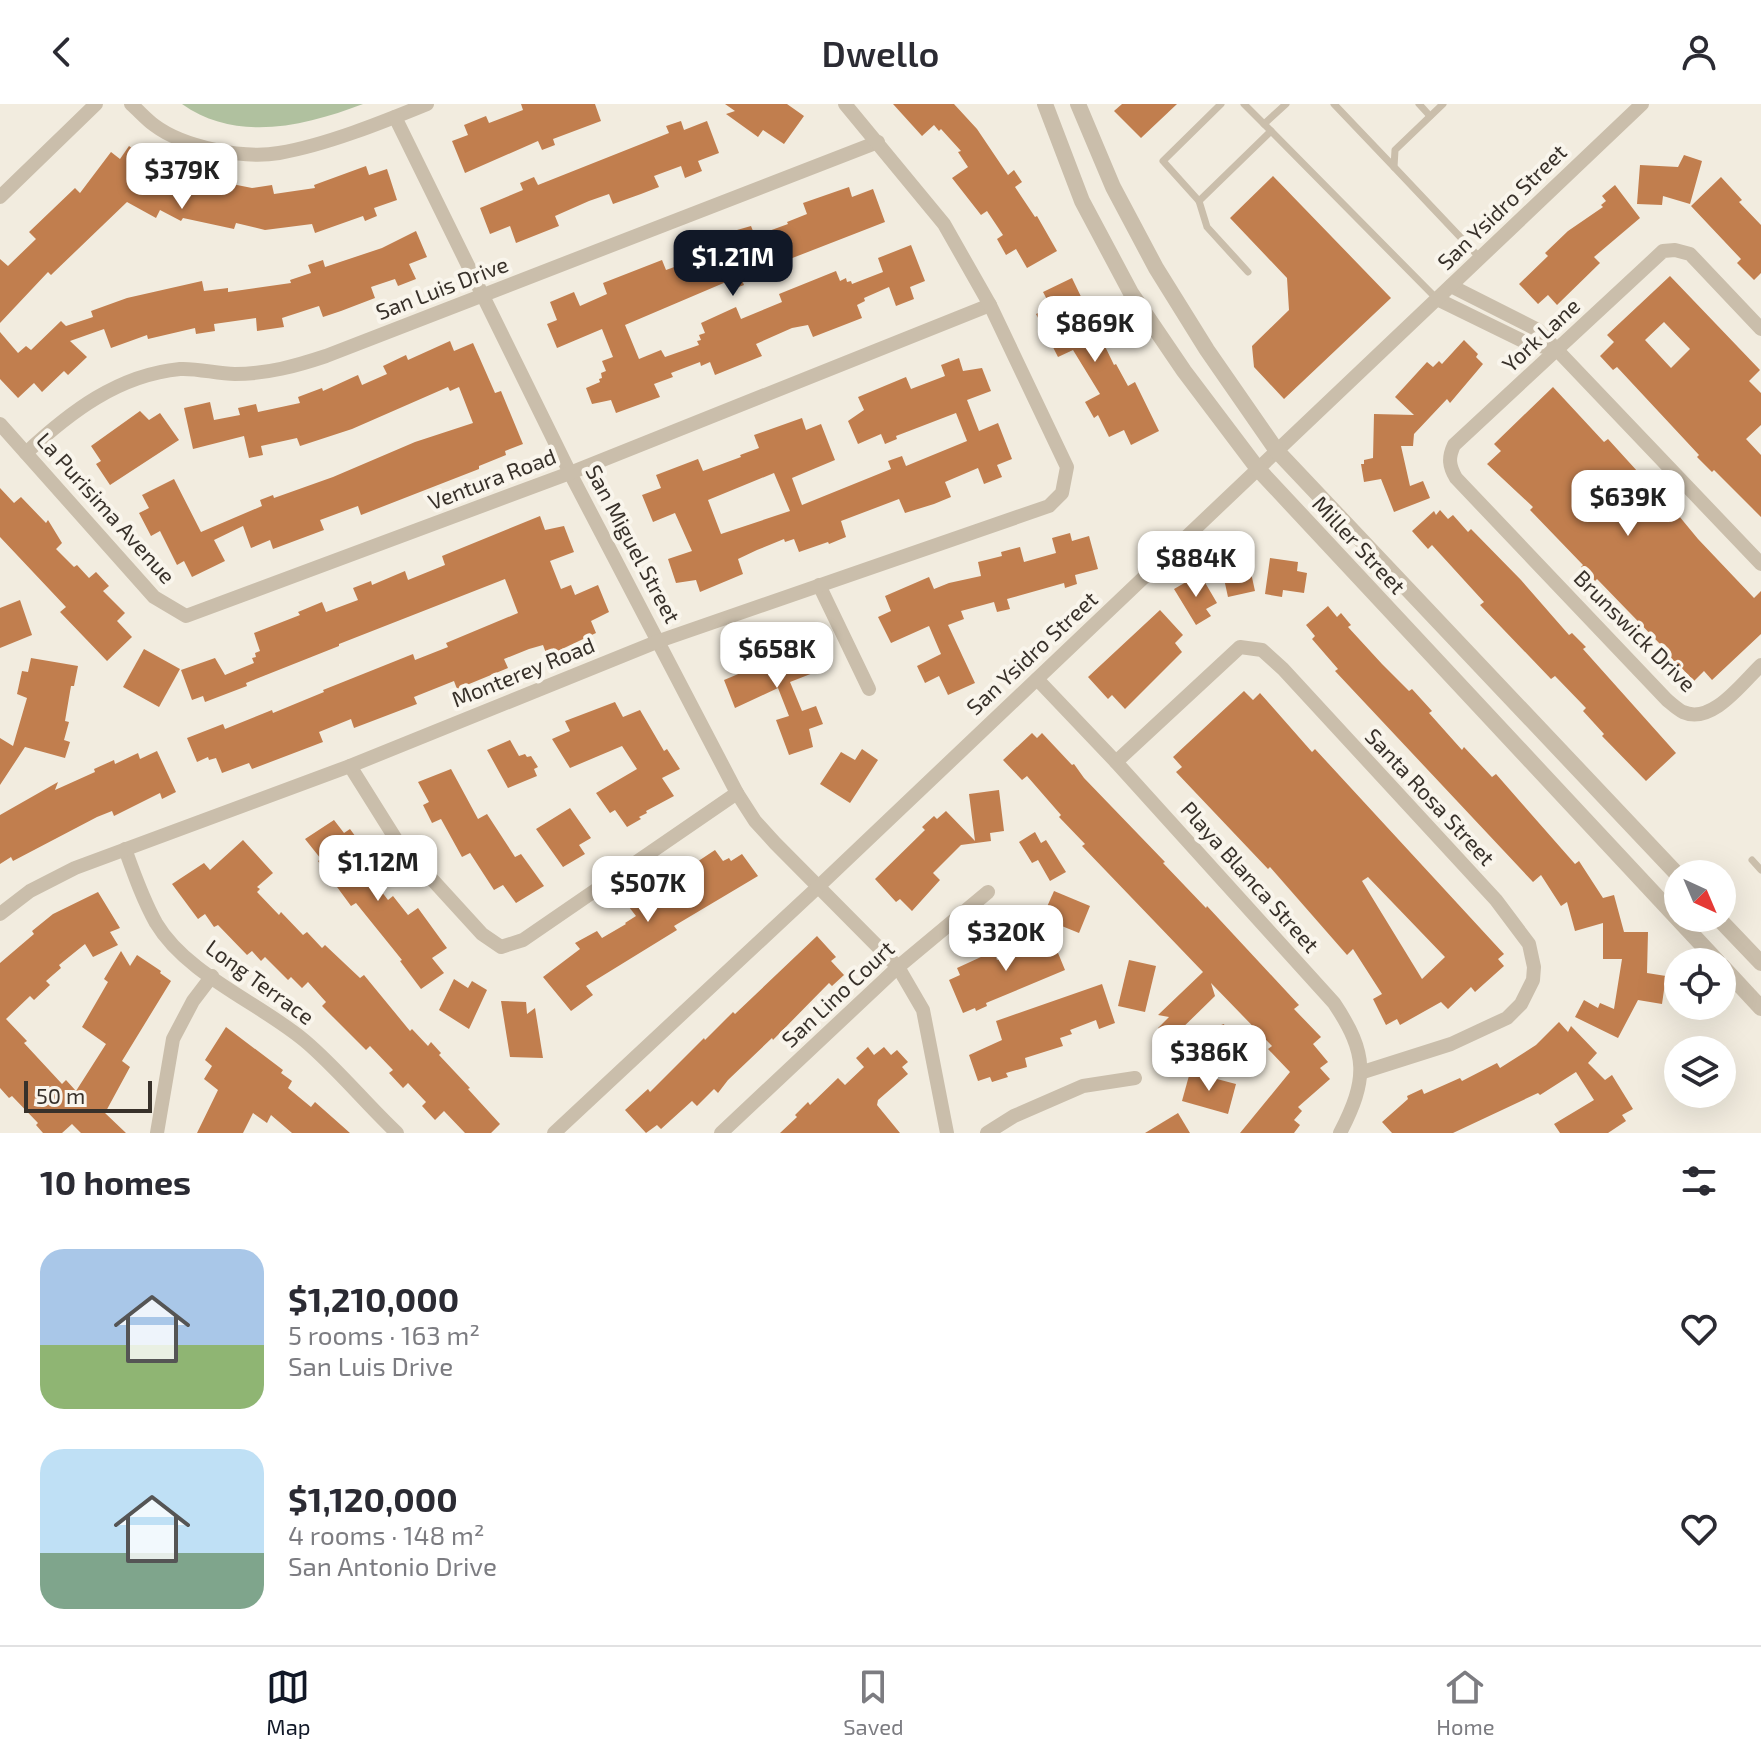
<!DOCTYPE html>
<meta charset="utf-8">
<style>
:root{--surface:#fff;--page:#f2f2f3;--text:#2b2b33;--muted:#7c7c81;--line:#e1e1e2;--accent:#111827}
body{margin:0;font-family:"Exo 2",sans-serif;background:var(--page);color:var(--text);height:100vh;display:flex;flex-direction:column;font-size:30px;white-space:nowrap}
*{box-sizing:border-box;margin:0}
p{font-size:26px;color:var(--muted)}
.icon{flex:none;width:44px;height:44px;fill:none;stroke:currentColor;stroke-width:2;stroke-linecap:round;stroke-linejoin:round}
.map{position:relative;height:1029px;overflow:hidden}
.panel{display:flex;flex-direction:column;background:var(--surface);flex:1}
.panel>*{flex:none}
.needle{width:52px;rotate:136deg}
.controls{position:absolute;left:1664px;top:756px;display:grid;gap:16px}
.controls a{display:grid;place-items:center;width:72px;height:72px;border-radius:50%;background:var(--surface);box-shadow:0 8px 32px #0002;font-size:40px}
.scale{position:absolute;left:24px;bottom:20px;width:128px;box-sizing:border-box;padding-left:8px;border:4px solid #38312a;border-top:0;font-size:22px;line-height:28px;white-space:nowrap;color:#38312a;-webkit-text-stroke:6px #f9f5ec;paint-order:stroke}
.price{position:absolute;translate:-50% -68px;padding:0 18px;border-radius:16px;background:#fff;color:#222;font-size:26px;line-height:52px;filter:drop-shadow(0 2px 4px #0008)}
.price::after{content:'';position:absolute;left:50%;top:48px;width:24px;height:18px;margin-left:-12px;background:inherit;clip-path:polygon(0 0,100% 0,50% 100%)}
.price.on{background:var(--accent);color:#fff}
ul{padding:0;list-style:none}
li{display:flex;align-items:center;gap:24px;height:200px;padding:0 40px}
li span{display:grid;place-items:center;flex:none;width:224px;height:160px;border-radius:24px;color:#555}
li>.icon{margin-inline-start:auto}
span .icon{width:96px;height:96px;fill:#fffc;stroke-width:1}
li b{font-size:34px}
h2{display:flex;justify-content:space-between;align-items:center;height:96px;padding:0 40px;font-size:34px}
header{display:flex;justify-content:space-between;align-items:center;height:104px;padding:0 40px;background:var(--surface);font-size:36px;font-weight:600}
.menu{display:flex;justify-content:space-around;align-items:center;height:112px;border-top:2px solid var(--line);background:var(--surface);font-size:22px;color:var(--muted)}
.menu a{display:grid;justify-items:center;gap:4px}
.menu .on{color:var(--accent)}
.map>svg:first-child{display:block}
.green{fill:#b0c19f}
.building{fill:#c17e4e;fill-rule:evenodd}
.lines{fill:none;stroke-linecap:round;stroke-linejoin:round}
.service{stroke:#cabeab;stroke-width:7}
.minor{stroke:#cabeab;stroke-width:14}
.tertiary{stroke:#cabeab;stroke-width:16}
.labels{text-anchor:middle;stroke-width:8;stroke-linejoin:round;paint-order:stroke}
.street-label{font-size:22px;fill:#38312a;stroke:#f9f5ec}
</style>
<header><svg class="icon" aria-label="back" viewBox="0 0 24 24"><path d="M15 5l-7 7 7 7"/></svg>Dwello<svg class="icon" aria-label="person" viewBox="0 0 24 24"><circle cx="12" cy="8" r="4"/><path d="M4 21q1-7 8-7t8 7"/></svg></header>
<div class="map">
<svg width="1761" height="1029" viewBox="0 0 1761 1029">
<rect width="100%" height="100%" fill="#f2ecdf"/>
<path class="green" d="M182 0H363C305 22 237 39 182 0Z"/>
<g class="building">
<polygon points="521,0 595,0 601,17 553,35 555,41 542,46 538,37 465,69 452,37 468,31 464,21 486,12 489,19 523,6"/>
<polygon points="725,0 787,0 804,12 784,40 763,26 758,33 726,10 735,7"/>
<polygon points="893,0 954,0 977,25 1008,71 1014,66 1022,78 1015,83 1035,113 1037,112 1057,147 1027,164 1016,145 1006,151 997,135 1003,131 987,107 981,111 952,74 968,63 958,48 961,47 941,25 939,27 934,21 922,32"/>
<polygon points="1122,0 1177,0 1141,34 1114,7"/>
<polygon points="681,17 684,26 707,17 719,49 698,57 702,67 685,74 681,62 654,72 659,83 641,90 613,100 609,90 589,97 555,112 559,122 516,139 510,122 490,130 480,104 523,86 520,79 534,73 538,81 669,29 666,22"/>
<polygon points="129,42 167,70 172,62 210,83 212,76 252,84 272,81 274,90 315,84 314,81 366,62 369,71 387,65 397,96 374,104 377,112 365,117 363,112 315,129 312,120 265,126 236,119 234,125 183,114 181,117 160,106 156,114 127,98 51,171 48,168 0,219 0,155 8,162 36,135 29,128 75,84 80,89 111,48 120,55"/>
<polygon points="1684,51 1702,57 1690,100 1663,92 1662,101 1637,100 1640,61 1678,63"/>
<polygon points="1273,72 1391,194 1284,295 1254,263 1252,242 1289,206 1287,174 1230,114"/>
<polygon points="1721,73 1742,96 1739,98 1761,121 1761,169 1754,176 1737,159 1741,155 1691,102"/>
<polygon points="1615,81 1640,114 1594,153 1600,159 1557,201 1548,191 1538,200 1519,180 1548,152 1545,149 1568,127 1603,103 1601,101 1606,97 1602,92"/>
<polygon points="849,83 852,93 873,85 885,118 741,174 744,181 730,186 726,178 625,221 639,255 661,246 665,253 699,241 697,237 701,236 699,231 705,229 701,219 736,203 741,215 782,198 779,190 836,167 840,177 846,174 847,178 851,177 852,180 883,168 878,154 911,141 925,177 910,183 914,195 896,202 889,183 864,194 865,197 857,201 862,214 844,221 813,233 808,221 792,224 756,240 762,252 715,271 710,258 701,262 700,258 671,269 673,273 654,280 660,293 616,309 611,296 592,300 586,284 600,278 599,275 602,274 601,269 606,267 602,257 613,253 602,225 557,244 547,220 557,216 550,198 574,188 580,202 607,190 603,179 662,156 666,166 691,157 710,147 706,137 723,130 751,122 755,132 788,120 787,118 807,110 803,99"/>
<polygon points="416,127 427,153 409,160 416,175 398,182 395,175 371,183 375,194 341,207 323,213 319,202 282,214 284,223 257,227 256,214 214,220 215,227 196,230 195,224 148,235 147,231 111,244 104,225 70,237 87,253 68,271 64,267 42,288 34,279 18,294 0,275 0,228 18,249 26,242 31,246 61,217 66,222 93,213 91,207 127,194 202,177 204,187 228,184 228,188 291,179 290,176 311,169 308,161 323,156 325,163 382,144"/>
<path d="M1670 172 1760 266 1749 277 1761 289V321L1746 335 1761 351V413L1714 366 1712 368 1697 353 1699 351 1617 263 1613 266 1600 252 1614 238 1607 231ZM1664 218 1690 245 1671 264 1645 236Z"/>
<polygon points="1072,174 1114,261 1116,260 1128,282 1135,278 1159,327 1131,341 1124,326 1109,333 1098,311 1094,314 1085,298 1100,290 1073,246 1058,253 1036,210 1051,203 1043,188"/>
<polygon points="1464,236 1478,250 1476,253 1483,260 1450,299 1447,295 1414,330 1413,342 1401,342 1410,382 1423,377 1430,394 1394,408 1381,375 1364,378 1361,360 1364,360 1364,356 1373,354 1374,310 1414,311 1395,293 1427,258 1433,263 1439,257 1442,260"/>
<polygon points="450,237 454,247 473,239 495,289 501,287 523,340 505,347 506,351 479,362 479,365 361,411 358,402 320,416 324,426 273,445 270,436 251,444 243,422 214,436 225,457 192,473 184,457 177,461 160,427 151,432 139,409 149,404 142,391 174,375 201,428 262,402 260,396 273,391 274,394 333,373 415,338 473,319 459,283 450,287 448,283 352,325 300,342 297,334 261,342 263,351 249,354 244,332 193,345 184,304 210,298 214,316 240,311 238,304 256,300 258,308 300,299 298,293 322,284 323,287 358,271 362,281 387,270 383,262 406,251 408,256"/>
<path d="M959 254 963 267 982 264 991 287 967 296 979 327 998 319 1012 355 997 361 1002 373 984 380 978 364 945 378 951 393 934 400 905 409 899 395 841 417 846 433 829 440 828 438 799 448 794 435 785 438 784 435 757 446 738 455 743 470 700 488 696 476 676 479 668 455 692 447 675 409 653 418 642 391 661 384 656 371 698 355 703 367 741 353 740 351 759 344 754 331 802 314 806 326 821 320 835 356 792 374 802 401 891 365 888 357 902 352 906 362 967 337 956 309 896 332 897 335 885 340 881 330 858 340 848 317 864 306 858 293 906 273 911 285 945 272 941 261ZM774 369 790 407 721 430 708 396Z"/>
<polygon points="1553,283 1604,338 1608,335 1658,390 1660,389 1698,435 1754,494 1761,487 1761,530 1712,576 1704,567 1694,577 1675,557 1673,559 1658,544 1661,541 1597,475 1595,477 1581,463 1583,461 1530,406 1533,403 1487,360 1501,347 1494,340"/>
<polygon points="140,307 149,316 160,309 179,336 110,381 96,360 101,357 91,342"/>
<polygon points="0,384 14,399 21,393 46,419 48,416 62,439 56,445 74,463 77,461 89,474 96,468 109,482 103,487 125,509 117,517 132,533 107,557 60,508 66,503 0,433"/>
<polygon points="1440,406 1448,415 1453,411 1468,428 1471,425 1521,476 1569,531 1572,529 1586,543 1583,545 1676,649 1646,677 1602,632 1604,630 1583,607 1586,604 1555,572 1551,575 1480,501 1484,498 1432,441 1428,445 1412,427 1434,407 1436,411"/>
<polygon points="540,412 545,426 564,422 574,448 550,457 561,485 571,481 575,491 598,481 609,508 591,517 596,529 547,552 543,541 529,545 504,555 508,564 457,585 454,577 414,593 417,600 354,624 351,615 319,628 323,638 252,665 249,659 222,669 216,654 209,656 208,653 197,658 187,634 223,620 225,625 272,606 273,609 324,588 323,586 413,550 415,556 448,543 446,539 518,509 505,475 339,540 339,542 246,579 247,582 205,598 203,592 192,596 181,566 215,554 225,571 254,559 252,554 256,553 255,549 260,547 254,529 300,511 298,508 322,498 326,508 358,496 353,484 371,477 372,481 405,467 408,476 445,461 442,452"/>
<polygon points="1070,429 1072,437 1089,432 1098,465 1075,471 1077,480 1065,484 1064,479 1007,495 1010,505 997,508 994,498 961,507 964,515 948,521 975,579 948,591 939,572 925,579 917,562 941,550 929,522 891,539 878,513 891,507 885,492 929,473 934,485 949,479 981,472 978,458 1002,452 1001,448 1020,443 1024,458 1056,449 1052,434"/>
<polygon points="1246,446 1255,487 1228,493 1219,452"/>
<polygon points="1270,454 1298,458 1297,467 1307,469 1304,489 1283,486 1282,493 1265,490"/>
<polygon points="1200,470 1217,499 1206,505 1211,512 1196,521 1174,485"/>
<polygon points="20,496 32,531 0,544 0,504"/>
<polygon points="1328,502 1337,513 1341,509 1351,521 1348,523 1382,560 1409,587 1412,585 1432,607 1429,609 1462,646 1464,643 1492,673 1496,670 1575,760 1579,757 1603,794 1614,791 1624,828 1648,828 1647,869 1666,872 1662,900 1638,896 1618,934 1575,913 1584,896 1598,904 1600,899 1614,905 1622,855 1603,855 1603,819 1575,827 1567,798 1561,802 1541,771 1533,778 1335,567 1338,565 1312,535 1315,532 1306,521"/>
<polygon points="1160,506 1183,531 1175,539 1182,548 1125,605 1112,591 1108,595 1088,573"/>
<polygon points="780,537 785,550 804,546 813,569 790,578 802,607 816,602 823,620 809,625 813,643 789,651 776,616 789,612 778,584 735,604 724,576 743,568 737,553"/>
<polygon points="144,545 180,565 159,603 123,583"/>
<polygon points="31,554 78,562 74,582 71,582 65,617 69,618 64,636 70,638 65,654 25,643 0,681 0,634 13,642 27,594 17,590 22,567 28,568"/>
<path d="M1244 587 1253 596 1260 589 1312 648 1315 645 1504 850 1498 855 1504 862 1475 888 1471 883 1448 905 1441 898 1400 921 1397 915 1386 921 1373 895 1382 890 1353 845 1347 851 1270 763 1268 765 1176 668 1182 663 1173 653ZM1368 773 1445 853 1422 875 1362 777Z"/>
<polygon points="615,598 623,613 640,606 664,647 667,645 680,665 662,674 674,692 646,707 647,709 639,713 641,715 627,723 615,706 610,709 596,689 637,665 622,642 570,664 552,635 570,627 565,617"/>
<polygon points="1032,629 1037,634 1042,629 1072,661 1074,660 1084,674 1165,758 1163,759 1206,804 1207,802 1299,901 1294,905 1321,933 1313,940 1328,958 1320,964 1330,975 1298,1003 1302,1007 1294,1016 1300,1021 1294,1029 1240,1029 1290,968 1268,945 1272,942 1211,879 1215,892 1170,936 1158,924 1169,913 1158,911 1203,868 1082,742 1085,740 1059,713 1061,711 1027,672 1022,676 1003,656"/>
<polygon points="510,636 519,652 525,650 527,653 531,652 538,663 534,665 537,672 508,684 487,646"/>
<polygon points="862,645 878,656 850,699 820,680 841,648 855,656"/>
<polygon points="157,647 176,688 162,695 160,689 114,712 112,707 97,713 13,757 11,753 0,760 0,711 58,678 55,686 95,668 94,665 114,656 115,660 138,649 140,655"/>
<polygon points="451,665 478,715 487,710 515,753 521,750 544,782 516,799 503,781 494,786 470,749 462,753 441,715 432,719 423,701 429,698 418,678"/>
<polygon points="999,686 1004,727 990,729 991,737 961,741 933,769 940,776 912,807 900,795 896,798 875,775 925,726 922,723 934,712 937,715 946,707 975,737 969,690"/>
<polygon points="570,704 591,734 579,741 585,750 563,763 536,725"/>
<polygon points="334,716 344,729 350,725 375,759 365,766 388,796 393,792 408,811 418,804 447,844 432,854 444,869 421,885 400,857 402,856 356,799 351,802 318,757 321,755 305,735"/>
<polygon points="1035,728 1041,739 1046,736 1066,768 1050,777 1038,756 1032,759 1019,738"/>
<polygon points="243,736 273,769 257,783 260,785 257,788 279,811 281,808 303,831 307,828 322,844 325,841 360,874 364,871 410,927 412,925 428,942 431,938 441,949 439,951 470,984 468,985 500,1020 491,1029 465,1029 444,1007 435,1016 422,1002 426,998 408,979 403,984 389,969 393,966 370,942 366,946 322,902 326,898 308,878 302,884 291,873 288,876 265,853 261,857 252,847 247,851 218,821 214,823 205,810 198,815 172,780 204,759 210,766"/>
<polygon points="715,746 723,757 729,754 731,757 742,750 758,772 674,822 677,826 586,882 593,891 571,907 543,873 580,845 575,839 597,827 602,834 626,820 625,819 636,812 629,803"/>
<polygon points="1054,787 1090,802 1079,829 1042,814"/>
<polygon points="98,788 120,824 110,828 118,841 93,853 85,840 59,861 61,864 46,877 50,881 34,896 30,892 6,915 27,937 24,939 62,980 66,976 76,987 106,940 82,923 108,878 104,875 121,847 130,862 137,851 161,867 160,869 171,877 122,957 130,963 105,1009 126,1029 81,1029 72,1020 62,1029 43,1029 36,1021 38,1019 12,992 9,994 0,984 0,859 34,830 32,827 53,810"/>
<polygon points="1049,827 1065,866 986,899 987,902 976,907 975,904 963,909 949,876 960,871 957,864 994,847 997,856 1025,845 1022,838"/>
<polygon points="817,832 836,853 831,857 844,871 832,882 829,879 773,936 772,934 728,976 718,989 714,985 697,1002 692,997 661,1025 657,1021 646,1029 625,1006 648,985 650,988 704,934 705,936 733,908 735,910"/>
<polygon points="1129,856 1156,862 1145,908 1118,902"/>
<polygon points="454,875 468,884 472,877 487,886 469,925 439,906"/>
<polygon points="1102,880 1115,919 1099,925 1096,916 1070,926 1072,930 1060,934 1063,942 1025,954 1027,963 1006,969 1008,973 992,978 990,973 978,977 969,951 1002,936 996,917"/>
<polygon points="501,897 526,898 527,910 535,904 543,954 510,953"/>
<polygon points="1559,918 1568,928 1571,922 1597,949 1588,959 1605,976 1612,971 1633,1005 1622,1011 1626,1017 1608,1029 1560,1029 1554,1020 1594,996 1576,968 1540,991 1538,989 1453,1029 1392,1029 1382,1018 1408,995 1407,992 1422,985 1424,990 1460,974 1462,977 1497,959 1500,964 1536,941"/>
<polygon points="1224,920 1233,948 1190,962 1181,935"/>
<polygon points="226,923 283,966 281,969 292,977 288,984 311,1003 315,998 350,1029 292,1029 271,1011 267,1019 253,1009 243,1029 197,1029 218,986 204,975 212,962 205,956"/>
<polygon points="868,943 874,951 884,943 891,951 897,946 908,958 902,963 908,970 878,996 877,1001 900,1029 780,1029 797,1013 795,1011 808,998 810,1001 838,974 845,981 864,963 856,954"/>
<polygon points="1190,968 1236,980 1228,1010 1182,997"/>
<polygon points="1178,1009 1190,1029 1145,1029"/>
</g>
<g class="lines">
<g class="service">
<polyline points="1221,0 1163,57 1199,97 1207,123 1248,168"/>
<polyline points="1244,0 1264,20"/>
<polyline points="1286,0 1264,20 1437,195"/>
<polyline points="1334,0 1394,63"/>
<polyline points="1419,0 1430,12"/>
<polyline points="1443,0 1395,46 1394,63 1480,154"/>
<polyline points="1199,97 1271,27"/>
<polyline points="1752,756 1761,766"/>
</g>
<g class="minor">
<path d="M131 0C139 7 146 15 154 21 183 43 243 55 279 49 326 41 383 18 427 0"/>
<polyline points="395,13 570,369 737,689 755,717 775,739 898,863 923,906 947,1029"/>
<polyline points="0,93 96,0"/>
<polyline points="1451,182 1538,226 1761,460"/>
<polyline points="1437,195 1529,240 1557,245"/>
<path d="M1761 225 1690 150 1675 146 1663 147 1454 341C1448 354 1449 362 1456 374L1667 596C1672 600 1677 605 1683 608 1712 621 1742 579 1761 561"/>
<polyline points="0,320 154,493 186,512 570,369 990,201"/>
<path d="M26 349C70 308 118 271 180 265 198 264 217 270 235 270 267 270 296 262 326 252L878 38"/>
<polyline points="819,481 869,585"/>
<path d="M1037 575 1116 658 1334 899C1368 950 1368 975 1340 1029"/>
<polyline points="1116,658 1240,543 1262,546 1283,565 1496,796 1529,840 1534,863 1533,876 1521,900 1507,914 1451,940 1363,968"/>
<polyline points="350,662 397,737 482,830 501,843 523,836 737,689"/>
<path d="M125 745C134 770 143 796 156 819 187 871 260 899 305 937 338 965 366 1000 397 1029"/>
<polyline points="0,810 30,787 75,764 350,662 659,537 1049,402 1062,389 1067,363 990,201 944,120 845,0"/>
<polyline points="157,1029 173,935 193,897 212,872"/>
<polyline points="554,1029 819,782 1642,0"/>
<polyline points="721,1029 898,863 988,788"/>
<polyline points="987,1029 1014,1012 1083,982 1135,974"/>
</g>
<g class="tertiary">
<polyline points="1045,0 1082,97 1131,189 1184,267 1258,365 1718,858"/>
<polyline points="1078,0 1113,83 1156,164 1207,246 1277,347 1678,771"/>
<polyline points="1718,814 1761,859"/>
<polyline points="1722,862 1761,904"/>
</g>
</g>
<g class="labels">
<g class="street-label">
<text transform="translate(1502 103) rotate(-44)" y="8">San Ysidro Street</text>
<text transform="translate(442 184) rotate(-21)" y="8">San Luis Drive</text>
<text transform="translate(1541 231) rotate(-43)" y="8">York Lane</text>
<text transform="translate(492 375) rotate(-21)" y="8">Ventura Road</text>
<text transform="translate(106 404) rotate(48)" y="8">La Purisima Avenue</text>
<text transform="translate(633 440) rotate(62)" y="8">San Miguel Street</text>
<text transform="translate(1359 441) rotate(47)" y="8">Miller Street</text>
<text transform="translate(1635 527) rotate(45)" y="8">Brunswick Drive</text>
<text transform="translate(1032 549) rotate(-43)" y="8">San Ysidro Street</text>
<text transform="translate(523 568) rotate(-22)" y="8">Monterey Road</text>
<text transform="translate(1430 693) rotate(47)" y="8">Santa Rosa Street</text>
<text transform="translate(1250 773) rotate(48)" y="8">Playa Blanca Street</text>
<text transform="translate(260 878) rotate(36)" y="8">Long Terrace</text>
<text transform="translate(838 890) rotate(-43)" y="8">San Lino Court</text>
</g>
</g>
</svg>
<div class="controls">
<a><svg class="needle" viewBox="-14 -14 28 28"><path d="M0-13l5 13h-10z" fill="#e53935"/><path d="M0 13l5-13h-10z" fill="#7c7c81"/></svg></a>
<a><svg class="icon" aria-label="locate" viewBox="0 0 24 24"><circle cx="12" cy="12" r="6"/><path d="M12 2v4M12 18v4M2 12h4M18 12h4"/></svg></a>
<a><svg class="icon" aria-label="layers" viewBox="0 0 24 24"><path d="M12 4l9 5-9 5-9-5zM3 14l9 5 9-5"/></svg></a>
</div>
<div class="scale">50 m</div>
<b class="price" style="left:182px;top:107px">$379K</b>
<b class="price on" style="left:733px;top:194px">$1.21M</b>
<b class="price" style="left:1095px;top:260px">$869K</b>
<b class="price" style="left:1628px;top:434px">$639K</b>
<b class="price" style="left:1196px;top:495px">$884K</b>
<b class="price" style="left:777px;top:586px">$658K</b>
<b class="price" style="left:378px;top:799px">$1.12M</b>
<b class="price" style="left:648px;top:820px">$507K</b>
<b class="price" style="left:1006px;top:869px">$320K</b>
<b class="price" style="left:1209px;top:989px">$386K</b>
</div>
<section class="panel">
<h2>10 homes<svg class="icon" aria-label="filters" viewBox="0 0 24 24"><path d="M4 7h16M4 17h16"/><circle cx="9" cy="7" r="2"/><circle cx="15" cy="17" r="2"/></svg></h2>
<ul>
<li><span style="background:linear-gradient(#a9c7e8 60%,#8fb573 0)"><svg class="icon" aria-label="home" viewBox="0 0 24 24"><path d="M3 11l9-7 9 7M6 9v11h12V9"/></svg></span><div><b>$1,210,000</b><p>5 rooms · 163 m²</p><p>San Luis Drive</p></div><svg class="icon" aria-label="heart" viewBox="0 0 24 24"><path d="M12 20l-8-8c-3-5 5-10 8-4 3-6 11-1 8 4z"/></svg></li>
<li><span style="background:linear-gradient(#bfe0f5 65%,#7fa58c 0)"><svg class="icon" aria-label="home" viewBox="0 0 24 24"><path d="M3 11l9-7 9 7M6 9v11h12V9"/></svg></span><div><b>$1,120,000</b><p>4 rooms · 148 m²</p><p>San Antonio Drive</p></div><svg class="icon" aria-label="heart" viewBox="0 0 24 24"><path d="M12 20l-8-8c-3-5 5-10 8-4 3-6 11-1 8 4z"/></svg></li>
</ul>
</section>
<nav class="menu">
<a class="on"><svg class="icon" aria-label="map" viewBox="0 0 24 24"><path d="M3 6l6-2 6 2 6-2v14l-6 2-6-2-6 2zM9 4v14M15 6v14"/></svg>Map</a>
<a><svg class="icon" aria-label="saved" viewBox="0 0 24 24"><path d="M7 4h10v16l-5-4-5 4z"/></svg>Saved</a>
<a><svg class="icon" aria-label="home" viewBox="0 0 24 24"><path d="M3 11l9-7 9 7M6 9v11h12V9"/></svg>Home</a>
</nav>
